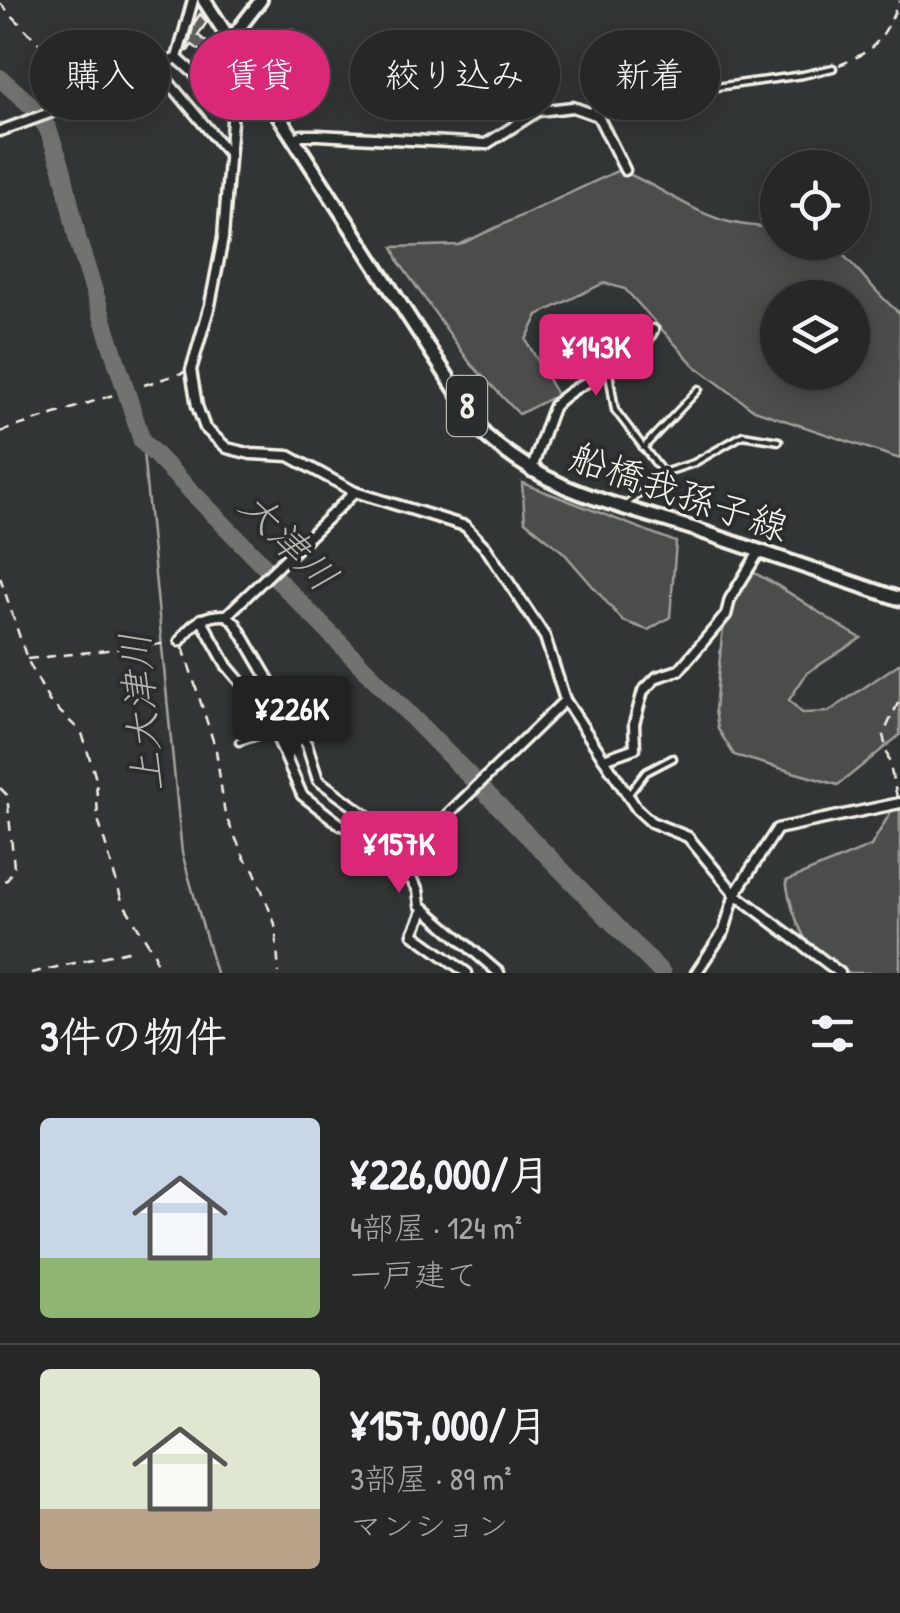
<!DOCTYPE html>
<html lang="ja">
<meta charset="utf-8">
<style>
:root{--surface:#262828;--page:#2e3030;--text:#f1f3f6;--muted:#a4a6a8;--line:#424445;--accent:#db2777}
body{margin:0;font-family:"Patrick Hand","Klee One",sans-serif;background:var(--page);color:var(--text);height:100vh;display:flex;flex-direction:column;font-size:38px;white-space:nowrap}
*{box-sizing:border-box;margin:0}
p{font-size:32px;color:var(--muted)}
.icon{flex:none;width:55px;height:55px;fill:none;stroke:currentColor;stroke-width:2;stroke-linecap:round;stroke-linejoin:round}
.map{position:relative;height:973px;overflow:hidden}
.details{display:flex;flex-direction:column;background:var(--surface);flex:1}
.details>*{flex:none}
.guide{position:absolute;left:30px;top:30px;width:840px;height:90px;display:flex;gap:20px}
.tools{position:absolute;left:760px;top:150px;display:grid;gap:20px}
.tools a{display:grid;place-items:center;width:110px;height:110px;border-radius:50%;background:var(--surface);box-shadow:0 5px 25px #0003,0 0 0 2px var(--line);font-size:50px}
.price{position:absolute;translate:-50% -85px;padding:0 22px;border-radius:10px;background:var(--accent);color:#fff;font-size:32px;line-height:65px;filter:drop-shadow(0 2px 5px #0008)}
.price::after{content:'';position:absolute;left:50%;top:60px;width:30px;height:22px;margin-left:-15px;background:inherit;clip-path:polygon(0 0,100% 0,50% 100%)}
.price.on{background:#222;color:#fff}
ul{padding:0;list-style:none}
li{display:flex;align-items:center;gap:30px;height:250px;padding:0 40px}
li+li{border-top:2px solid var(--line)}
li span{display:grid;place-items:center;flex:none;width:280px;height:200px;border-radius:10px;color:#555}
li>.icon{margin-inline-start:auto}
span .icon{width:120px;height:120px;fill:#fffc;stroke-width:1}
li b{font-size:42px}
h2{display:flex;justify-content:space-between;align-items:center;height:120px;padding:0 40px;font-size:42px}
.pill{padding:0 35px;border-radius:45px;background:var(--surface);box-shadow:0 5px 25px #0003,0 0 0 2px var(--line);font-size:35px;line-height:90px}
.pill.on{background:var(--accent);color:#fff}
.map>svg:first-child{display:block}
.green{fill:#4b4d4c;stroke:#a09f9a;stroke-width:2.5;fill-rule:evenodd}
.lines{fill:none;stroke-linecap:round;stroke-linejoin:round}
.stream{stroke:#a6a5a0;stroke-width:2.5}
.river{stroke:#727370;stroke-width:18}
.building{fill:#5f605f;stroke:#f4f1e8;stroke-width:2.5}
.lane-casing{stroke:#f4f1e8;stroke-width:11}
.street-casing{stroke:#f4f1e8;stroke-width:15}
.secondary-casing{stroke:#f4f1e8;stroke-width:18}
.primary-casing{stroke:#f4f1e8;stroke-width:19}
.path{stroke:#f4f1e8;stroke-width:2.5;stroke-dasharray:10 8;stroke-linecap:butt}
.lane{stroke:#2a2d2e;stroke-width:4}
.street{stroke:#2a2d2e;stroke-width:8}
.secondary{stroke:#2a2d2e;stroke-width:10}
.primary{stroke:#2a2d2e;stroke-width:11}
.labels{text-anchor:middle;stroke-width:8;stroke-linejoin:round;paint-order:stroke}
.shield{fill:#2a2d2e;stroke:#b7b6b0;stroke-width:2.5}
.shield-label{font-size:35px;font-weight:bold;fill:#f4f1e8}
.street-label{font-size:38px;fill:#f4f1e8;stroke:#2a2d2e}
.water-label{font-size:40px;font-style:italic;fill:#b3b2ac;stroke:#2a2d2e}
</style>
<div class="map">
<svg width="900" height="973" viewBox="0 0 900 973">
<rect width="100%" height="100%" fill="#323535"/>
<filter id="ink" filterUnits="userSpaceOnUse"><feTurbulence type="fractalNoise" baseFrequency=".01" numOctaves="2"/><feDisplacementMap in="SourceGraphic" scale="20" xChannelSelector="R" yChannelSelector="G"/><feConvolveMatrix kernelMatrix="1 2 1 2 8 2 1 2 1" color-interpolation-filters="sRGB"/></filter>
<g filter="url(#ink)">
<g class="green">
<path d="M619 170C657 184 690 212 729 222 745 226 762 226 777 229L778 242C792 243 811 239 825 243 846 249 877 298 900 313V459L754 410 695 366 625 289 604 283 538 315 526 340 557 395 519 414 470 363 399 262 393 247 459 245ZM778 298H852V372H778Z"/>
<polygon points="522,483 676,542 670,617 648,630 623,621 563,552 525,521"/>
<path d="M752 572C791 590 823 618 861 638L807 673 789 700 802 713 828 712 900 663V735L838 785 734 755 718 729 715 710 722 635 733 599Z"/>
<path d="M900 807V973C883 973 859 973 843 973 808 962 791 913 786 881L871 846 893 808Z"/>
</g>
<g class="lines">
<polyline class="stream" points="142,441 182,853 216,973"/>
<polyline class="river" points="0,78 34,108 48,129 62,168 78,241 142,441 662,973"/>
</g>
<g class="building">
<polygon points="200,14 207,22 198,35 209,44 204,53 192,45 187,52 194,23"/>
<polygon points="292,29 308,53 295,61 278,38"/>
<polygon points="222,53 230,58 221,85 195,64 201,56 215,66"/>
</g>
<g class="lines">
<defs>
<g id="lane">
<polyline points="590,111 601,103 803,75 833,68"/>
<polyline points="609,373 615,410 663,473"/>
<polyline points="643,448 699,389"/>
<polyline points="627,504 663,473 694,463 743,435 779,441"/>
<polyline points="239,742 272,731"/>
<polyline points="628,795 646,772 673,758"/>
</g>
<g id="street">
<polyline points="177,58 233,108"/>
<polyline points="242,59 233,108 223,238 210,305 191,370 197,406 205,428 227,448 251,454 289,456 355,492 465,526 486,548 545,637 565,700 637,809 651,822 688,837 735,894 840,973"/>
<polyline points="157,68 228,153"/>
<polyline points="0,131 91,98 177,58 193,0"/>
<polyline points="295,140 301,135 318,135 486,144 538,111 573,107 598,116 625,170"/>
<path d="M531 472C535 460 551 410 554 406 584 374 633 371 653 330"/>
<polyline points="227,615 236,624 307,745 318,780 367,816 386,848 400,861 418,890 420,905 499,973"/>
<polyline points="201,619 227,666 255,699 274,730 302,795 341,825 372,837 382,845"/>
<path d="M180 641C193 622 205 614 227 615L355 492"/>
<polyline points="604,759 635,748 634,724 643,691 657,677 679,670 726,615 730,599 759,552"/>
<polyline points="400,861 565,700"/>
<polyline points="424,909 413,934 467,973"/>
<polyline points="696,973 724,931 735,894 777,829 900,803"/>
</g>
<polyline id="secondary" points="230,40 261,0"/>
<path id="primary" d="M204 0 485 435C551 494 614 503 694 529 763 552 831 576 900 599"/>
</defs>
<use href="#lane" class="lane-casing"/>
<use href="#street" class="street-casing"/>
<use href="#secondary" class="secondary-casing"/>
<use href="#primary" class="primary-casing"/>
<g class="path">
<polyline points="0,3 86,92"/>
<path d="M839 65C879 49 882 38 900 1"/>
<polyline points="144,385 185,372"/>
<polyline points="0,432 113,395"/>
<polyline points="0,577 27,659 49,701 82,733 96,779 98,819 122,901 155,955 157,973"/>
<polyline points="183,647 216,750 225,815 245,859 254,870 275,924 279,973"/>
<polyline points="27,659 170,643"/>
<polyline points="0,788 7,795 14,867 7,880 0,882"/>
<polyline points="897,797 883,735 900,699"/>
<polyline points="31,973 132,950"/>
</g>
<use href="#lane" class="lane"/>
<use href="#street" class="street"/>
<use href="#secondary" class="secondary"/>
<use href="#primary" class="primary"/>
</g>
</g>
<g class="labels">
<rect class="shield" x="447" y="376" width="40" height="60" rx="8"/>
<g class="shield-label">
<text x="467" y="418">8</text>
</g>
<g class="street-label">
<text transform="translate(679 492) rotate(19)" y="13">船橋我孫子線</text>
</g>
<g class="water-label">
<text transform="translate(289 541) rotate(46)" y="14">大津川</text>
<text transform="translate(141 712) rotate(-95)" y="14">上大津川</text>
</g>
</g>
</svg>
<div class="tools">
<a><svg class="icon" aria-label="locate" viewBox="0 0 24 24"><circle cx="12" cy="12" r="6"/><path d="M12 2v4M12 18v4M2 12h4M18 12h4"/></svg></a>
<a><svg class="icon" aria-label="layers" viewBox="0 0 24 24"><path d="M12 4l9 5-9 5-9-5zM3 14l9 5 9-5"/></svg></a>
</div>
<b class="price" style="left:596px;top:399px">¥143K</b>
<b class="price on" style="left:292px;top:761px">¥226K</b>
<b class="price" style="left:399px;top:896px">¥157K</b>
<div class="guide">
<a class="pill">購入</a>
<a class="pill on">賃貸</a>
<a class="pill">絞り込み</a>
<a class="pill">新着</a>
</div>
</div>
<section class="details">
<h2>3件の物件<svg class="icon" aria-label="filters" viewBox="0 0 24 24"><path d="M4 7h16M4 17h16"/><circle cx="9" cy="7" r="2"/><circle cx="15" cy="17" r="2"/></svg></h2>
<ul>
<li><span style="background:linear-gradient(#c9d6e8 70%,#8fb573 0)"><svg class="icon" aria-label="home" viewBox="0 0 24 24"><path d="M3 11l9-7 9 7M6 9v11h12V9"/></svg></span><div><b>¥226,000/月</b><p>4部屋 · 124 m²</p><p>一戸建て</p></div></li>
<li><span style="background:linear-gradient(#dfe7d0 70%,#b9a48a 0)"><svg class="icon" aria-label="home" viewBox="0 0 24 24"><path d="M3 11l9-7 9 7M6 9v11h12V9"/></svg></span><div><b>¥157,000/月</b><p>3部屋 · 89 m²</p><p>マンション</p></div></li>
</ul>
</section>
